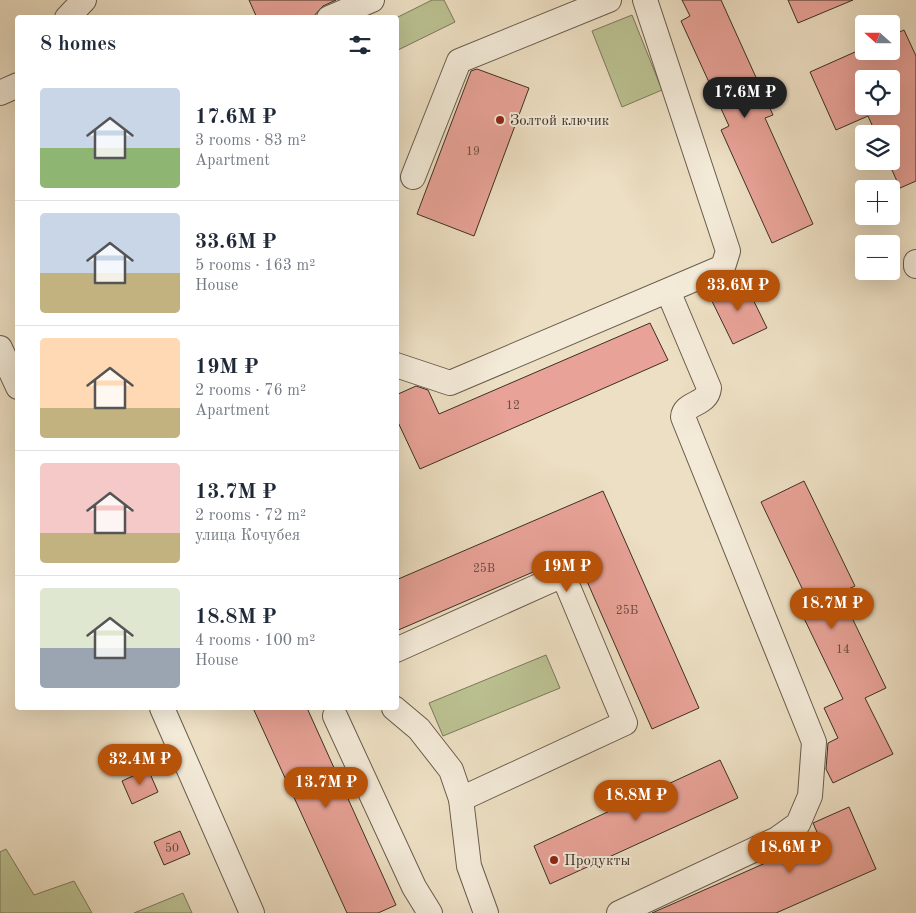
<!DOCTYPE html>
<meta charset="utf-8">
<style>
:root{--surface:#fff;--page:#f2f2f3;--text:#1f2937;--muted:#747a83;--line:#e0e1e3;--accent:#b45309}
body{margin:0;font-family:"Old Standard TT",serif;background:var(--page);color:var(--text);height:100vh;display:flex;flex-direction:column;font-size:19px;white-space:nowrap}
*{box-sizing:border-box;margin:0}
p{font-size:16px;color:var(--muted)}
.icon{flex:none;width:28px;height:28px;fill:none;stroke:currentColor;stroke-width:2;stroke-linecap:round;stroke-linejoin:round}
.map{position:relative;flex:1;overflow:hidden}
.sheet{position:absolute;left:15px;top:15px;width:384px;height:695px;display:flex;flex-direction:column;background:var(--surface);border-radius:5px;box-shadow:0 5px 20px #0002}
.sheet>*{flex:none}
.needle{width:32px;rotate:291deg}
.buttons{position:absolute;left:855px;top:15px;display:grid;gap:10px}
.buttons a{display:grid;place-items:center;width:45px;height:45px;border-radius:5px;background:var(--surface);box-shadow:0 5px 20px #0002;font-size:25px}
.price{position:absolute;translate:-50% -42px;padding:0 11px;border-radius:18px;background:var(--accent);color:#fff;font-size:16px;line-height:32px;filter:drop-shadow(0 1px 2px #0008)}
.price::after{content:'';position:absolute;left:50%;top:30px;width:15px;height:11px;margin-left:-8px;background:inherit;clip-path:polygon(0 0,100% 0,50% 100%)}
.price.active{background:#222;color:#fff}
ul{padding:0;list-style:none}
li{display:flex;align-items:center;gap:15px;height:125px;padding:0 25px}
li+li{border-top:1px solid var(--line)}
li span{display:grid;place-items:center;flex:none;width:140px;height:100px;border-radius:5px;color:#555}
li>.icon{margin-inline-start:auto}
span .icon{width:60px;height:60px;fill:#fffc;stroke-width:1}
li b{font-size:21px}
h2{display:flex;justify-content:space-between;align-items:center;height:60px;padding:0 25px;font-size:21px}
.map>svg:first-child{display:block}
.green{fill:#bbc192;stroke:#7c785b}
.building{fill:#e8a297;stroke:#3c3024;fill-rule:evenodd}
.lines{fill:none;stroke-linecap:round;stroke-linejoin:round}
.minor-casing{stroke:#685c4c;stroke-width:26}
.minor{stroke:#f3ead8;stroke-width:24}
.poi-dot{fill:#8f2418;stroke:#f3ead8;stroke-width:2}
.labels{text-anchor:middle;stroke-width:4;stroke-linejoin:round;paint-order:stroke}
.number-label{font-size:12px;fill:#674c41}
.poi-label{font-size:15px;fill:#3c3024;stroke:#f3ead8;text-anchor:start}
</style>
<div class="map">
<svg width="916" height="913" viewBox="0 0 916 913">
<rect width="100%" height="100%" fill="#eddfc3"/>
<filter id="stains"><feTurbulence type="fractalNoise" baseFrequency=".004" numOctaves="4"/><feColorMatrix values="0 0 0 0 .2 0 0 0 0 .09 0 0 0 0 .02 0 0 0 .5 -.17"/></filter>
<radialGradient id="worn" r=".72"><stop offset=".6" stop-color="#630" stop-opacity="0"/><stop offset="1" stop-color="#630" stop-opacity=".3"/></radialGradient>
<g class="green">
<polygon points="432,0 444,0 455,22 396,51 396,18"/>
<polygon points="632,15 662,90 622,107 592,31"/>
<polygon points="546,655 560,688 443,736 429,703"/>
<polygon points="6,849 34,895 74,881 92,913 0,913 0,852"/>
<polygon points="183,893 192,913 134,913"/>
</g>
<g class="building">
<polygon points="249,0 336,0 323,6 312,18 257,18"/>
<polygon points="682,0 721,0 773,115 765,118 813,224 772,243 721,130 729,126 681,21 690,16"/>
<polygon points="788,0 853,0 798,23"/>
<path d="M904 30 916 56V181L900 188 888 161H891V134H876L868 116 836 130 810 72 864 48V51H891V36ZM864 79H891V106H864Z"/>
<polygon points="477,69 529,88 474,236 417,214 471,71"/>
<polygon points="743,279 767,328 733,344 709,295"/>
<polygon points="650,323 668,360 420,469 396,418 396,395 416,386 428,390 439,414"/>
<polygon points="804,481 855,586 840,593 886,688 865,698 893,754 833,783 826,769 828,743 838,738 824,708 843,699 800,610 810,605 761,502"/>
<polygon points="603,491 699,708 652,729 575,554 396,631 396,580"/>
<polygon points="253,708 307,708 396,905 378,913 347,913"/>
<polygon points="720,760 738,798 550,884 534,846"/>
<polygon points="148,769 158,792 132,804 122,781"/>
<polygon points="849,807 876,869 776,913 652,913 820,839 813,823"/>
<polygon points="180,831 190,854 164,865 154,842"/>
</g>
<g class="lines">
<defs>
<g id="minor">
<polyline points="67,18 84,0"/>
<polyline points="329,18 372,0"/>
<polyline points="0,93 18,85"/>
<polyline points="413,177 459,61 609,0"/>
<polyline points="916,262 916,266"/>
<polyline points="0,348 18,387"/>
<polyline points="396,365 450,383 723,267 728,251 645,0"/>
<polyline points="396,650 563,575 625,723 461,799 469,866 486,913"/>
<polyline points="162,708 252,913"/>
<polyline points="394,708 419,729 451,770 461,799"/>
<polyline points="335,716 414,887 430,913"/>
<path d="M619 913 777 839 798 824 810 796 814 742 683 417C684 402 707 406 709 388L668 291"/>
</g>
</defs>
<use href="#minor" class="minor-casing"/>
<use href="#minor" class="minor"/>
</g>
<g class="poi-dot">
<circle cx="500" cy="120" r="5"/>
<circle cx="554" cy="860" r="5"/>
</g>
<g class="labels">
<g class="number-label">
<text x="473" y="155">19</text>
<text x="513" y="409">12</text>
<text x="484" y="572">25В</text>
<text x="627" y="614">25Б</text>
<text x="843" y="653">14</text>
<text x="172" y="852">50</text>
</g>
<g class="poi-label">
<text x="510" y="125">Золтой ключик</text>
<text x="564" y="865">Продукты</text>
</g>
</g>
<rect width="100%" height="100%" filter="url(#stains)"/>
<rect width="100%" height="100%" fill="url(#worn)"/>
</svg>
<div class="buttons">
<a><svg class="needle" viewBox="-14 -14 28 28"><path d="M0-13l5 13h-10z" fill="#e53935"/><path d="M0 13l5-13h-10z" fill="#747a83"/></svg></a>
<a><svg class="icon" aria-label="locate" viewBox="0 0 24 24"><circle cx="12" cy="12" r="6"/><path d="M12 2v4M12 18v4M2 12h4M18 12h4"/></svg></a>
<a><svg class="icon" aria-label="layers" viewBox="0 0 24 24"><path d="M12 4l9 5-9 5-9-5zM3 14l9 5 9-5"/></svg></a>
<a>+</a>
<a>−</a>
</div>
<b class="price active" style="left:745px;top:119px">17.6M ₽</b>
<b class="price" style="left:738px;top:312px">33.6M ₽</b>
<b class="price" style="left:567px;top:593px">19M ₽</b>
<b class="price" style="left:832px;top:630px">18.7M ₽</b>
<b class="price" style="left:140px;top:786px">32.4M ₽</b>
<b class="price" style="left:326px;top:809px">13.7M ₽</b>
<b class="price" style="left:636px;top:822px">18.8M ₽</b>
<b class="price" style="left:790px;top:874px">18.6M ₽</b>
<section class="sheet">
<h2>8 homes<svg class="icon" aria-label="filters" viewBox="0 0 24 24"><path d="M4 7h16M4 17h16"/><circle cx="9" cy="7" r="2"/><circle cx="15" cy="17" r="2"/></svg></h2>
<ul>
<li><span style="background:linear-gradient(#c9d6e8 60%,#8fb573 0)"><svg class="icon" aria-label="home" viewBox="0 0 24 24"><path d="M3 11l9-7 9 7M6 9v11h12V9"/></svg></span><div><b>17.6M ₽</b><p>3 rooms · 83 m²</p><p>Apartment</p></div></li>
<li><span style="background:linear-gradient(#c9d6e8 60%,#c2b280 0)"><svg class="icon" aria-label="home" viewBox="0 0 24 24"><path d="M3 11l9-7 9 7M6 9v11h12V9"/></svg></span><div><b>33.6M ₽</b><p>5 rooms · 163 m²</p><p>House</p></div></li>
<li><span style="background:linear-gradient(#ffd9b3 70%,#c2b280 0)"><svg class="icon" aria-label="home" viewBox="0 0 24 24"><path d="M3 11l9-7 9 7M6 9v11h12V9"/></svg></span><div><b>19M ₽</b><p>2 rooms · 76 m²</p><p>Apartment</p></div></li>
<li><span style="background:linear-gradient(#f6c9c9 70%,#c2b280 0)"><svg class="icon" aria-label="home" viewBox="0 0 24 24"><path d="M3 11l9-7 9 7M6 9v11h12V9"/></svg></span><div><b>13.7M ₽</b><p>2 rooms · 72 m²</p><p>улица Кочубея</p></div></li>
<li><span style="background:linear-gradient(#dfe7d0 60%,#9aa5b1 0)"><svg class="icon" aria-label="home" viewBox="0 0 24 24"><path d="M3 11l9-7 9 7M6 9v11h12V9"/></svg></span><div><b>18.8M ₽</b><p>4 rooms · 100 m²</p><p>House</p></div></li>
</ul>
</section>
</div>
